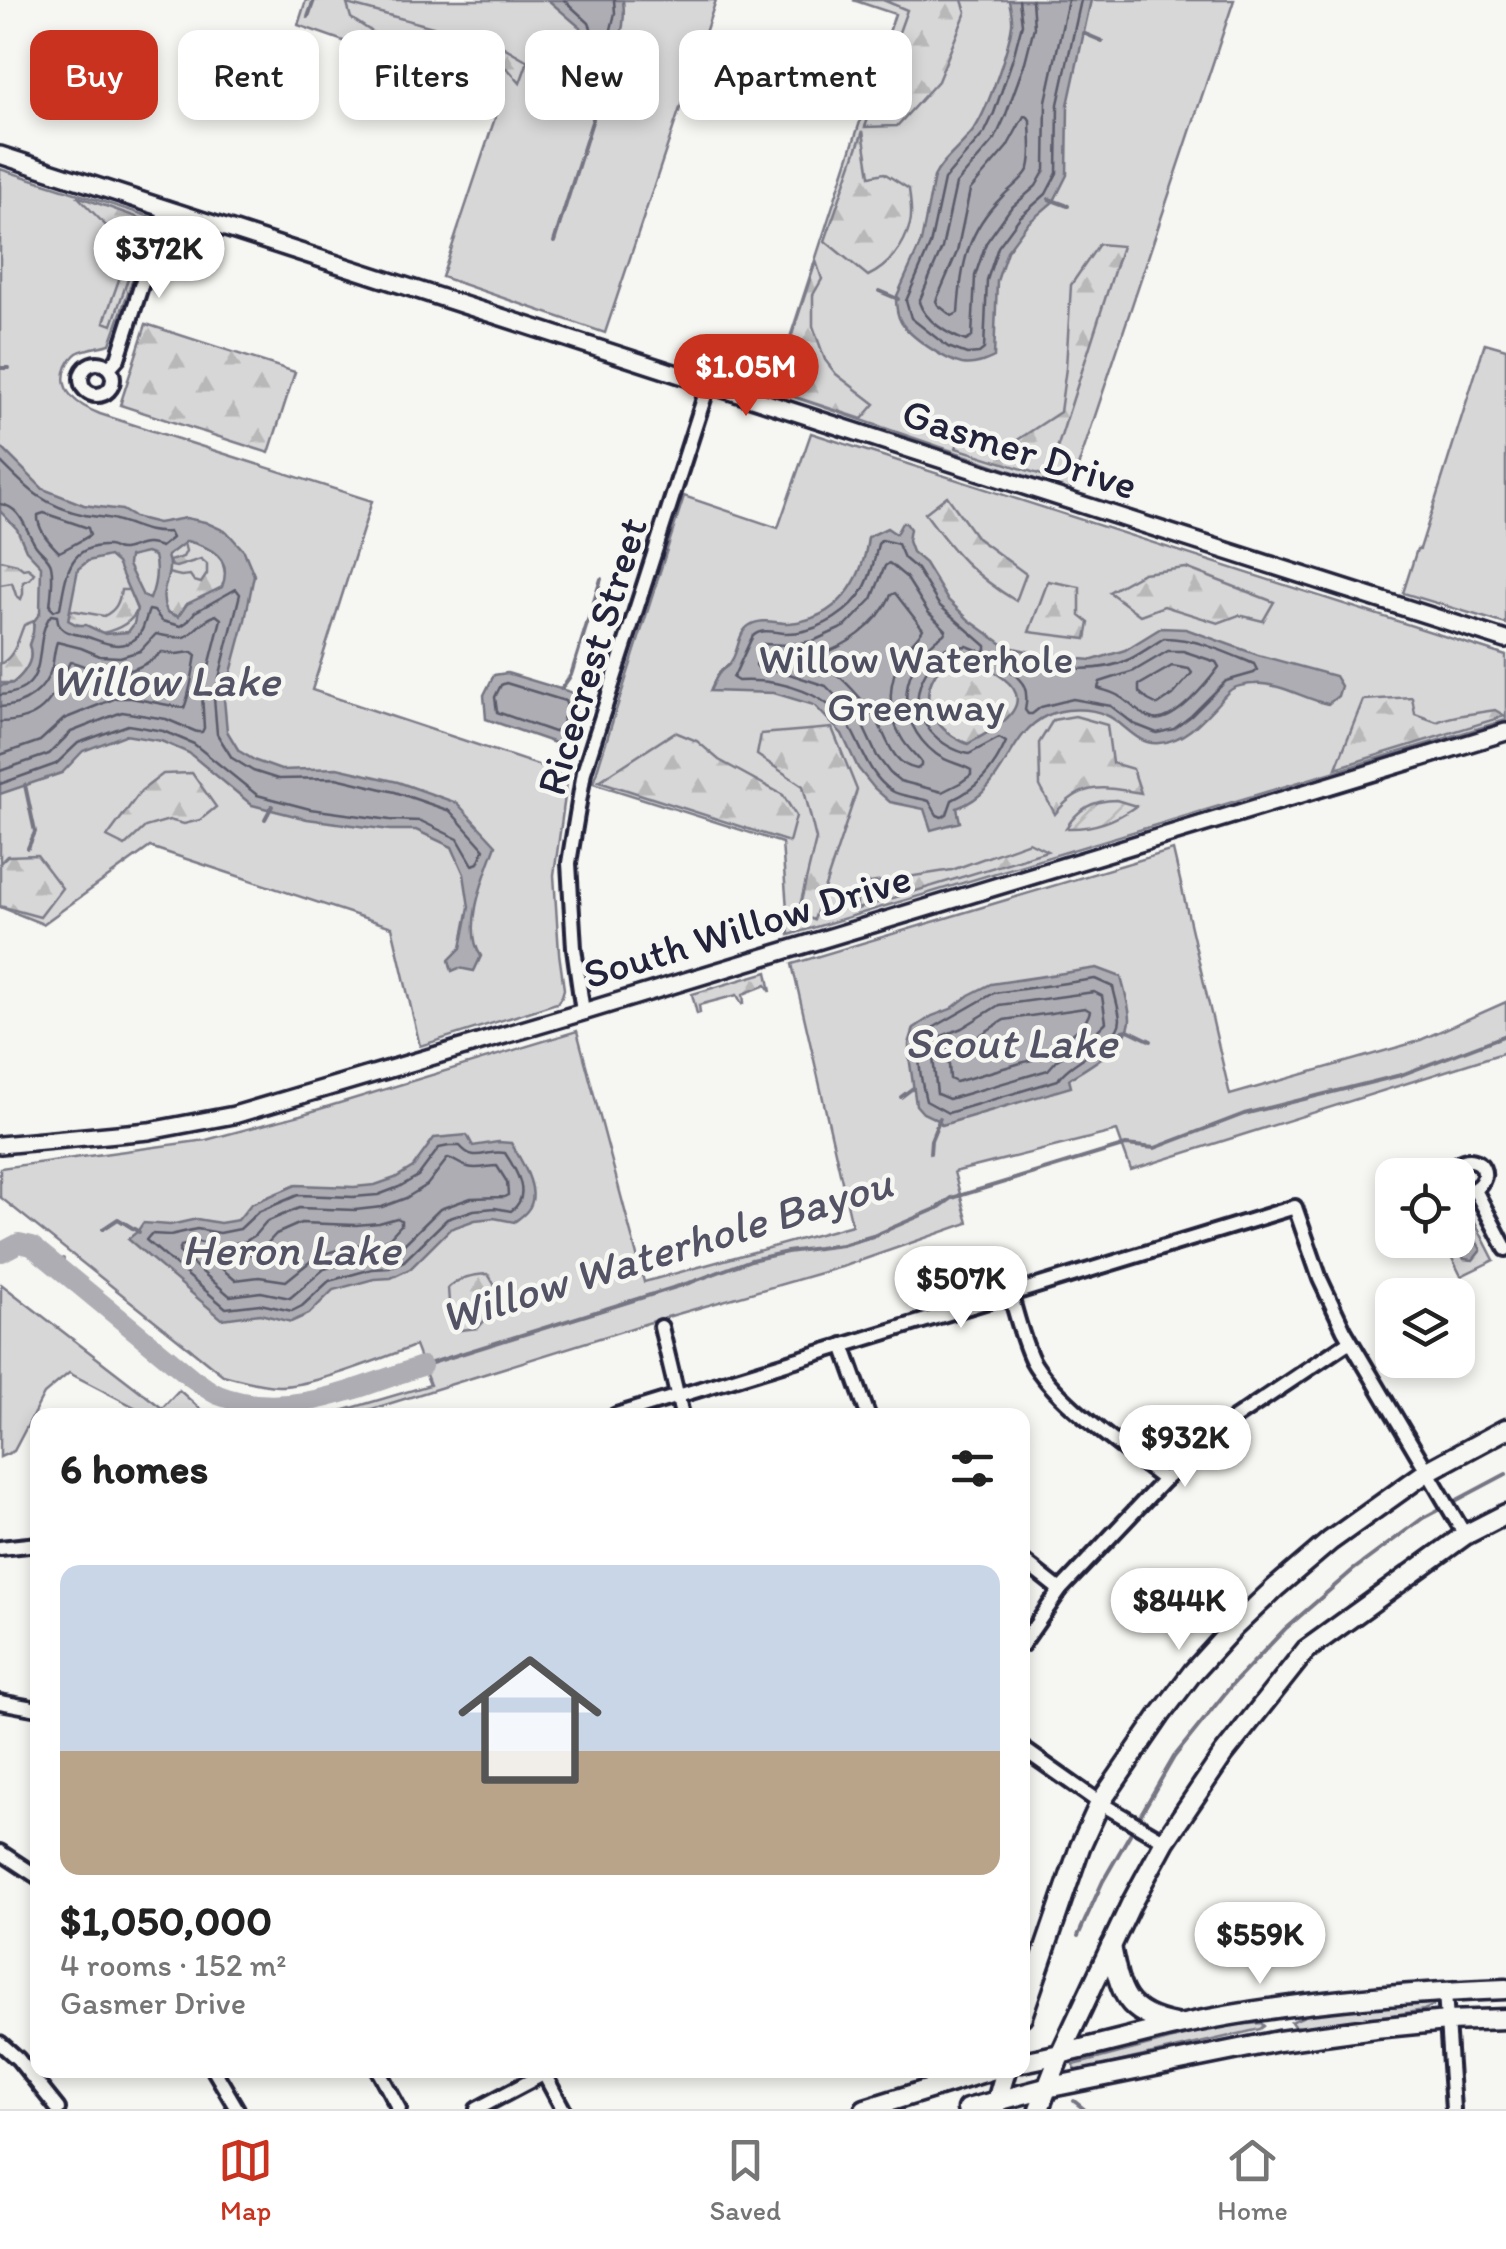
<!DOCTYPE html>
<meta charset="utf-8">
<style>
:root{--surface:#fff;--page:#f6f6f6;--text:#222;--muted:#767676;--line:#e0e0e0;--accent:#c8321e}
body{margin:0;font-family:Itim,sans-serif;background:var(--page);color:var(--text);height:100vh;display:flex;flex-direction:column;font-size:38px;white-space:nowrap}
*{box-sizing:border-box;margin:0}
p{font-size:32px;color:var(--muted)}
.icon{flex:none;width:55px;height:55px;fill:none;stroke:currentColor;stroke-width:2;stroke-linecap:round;stroke-linejoin:round}
.map{position:relative;flex:1;overflow:hidden}
.side{position:absolute;left:30px;top:1408px;width:1000px;height:670px;display:flex;flex-direction:column;background:var(--surface);border-radius:20px;box-shadow:0 5px 15px #0003}
.side>*{flex:none}
.hud{position:absolute;left:30px;top:30px;width:1000px;height:90px;display:flex;gap:20px}
.buttons{position:absolute;left:1375px;top:1158px;display:grid;gap:20px}
.buttons a{display:grid;place-items:center;width:100px;height:100px;border-radius:20px;background:var(--surface);box-shadow:0 5px 15px #0003;font-size:50px}
.price{position:absolute;translate:-50% -85px;padding:0 22px;border-radius:35px;background:#fff;color:#222;font-size:32px;line-height:65px;filter:drop-shadow(0 2px 5px #0008)}
.price::after{content:'';position:absolute;left:50%;top:60px;width:30px;height:22px;margin-left:-15px;background:inherit;clip-path:polygon(0 0,100% 0,50% 100%)}
.price.active{background:var(--accent);color:#fff}
ul{padding:0;list-style:none}
li{display:grid;align-content:center;gap:20px;height:530px;padding:0 30px}
li+li{border-top:2px solid var(--line)}
li span{display:grid;place-items:center;height:310px;border-radius:20px;color:#555}
li>.icon{margin-inline-start:auto}
span .icon{width:180px;height:180px;fill:#fffc;stroke-width:1}
li b{font-size:42px}
h2{display:flex;justify-content:space-between;align-items:center;height:120px;padding:0 30px;font-size:42px}
.tag{padding:0 35px;border-radius:20px;background:var(--surface);box-shadow:0 5px 15px #0003;font-size:35px;line-height:90px}
.tag.active{background:var(--accent);color:#fff}
.tabs{display:flex;justify-content:space-around;align-items:center;height:140px;border-top:2px solid var(--line);background:var(--surface);font-size:28px;color:var(--muted)}
.tabs a{display:grid;justify-items:center;gap:5px}
.tabs .active{color:var(--accent)}
.map>svg:first-child{display:block}
.green{fill:#d7d7d7;stroke:#7c7c89;stroke-width:2.5}
.forest{fill:url(#forest-firs);stroke:#7c7c89;stroke-width:2.5}
.garden{fill:url(#garden-furrows);stroke:#7c7c89;stroke-width:2.5}
.water{fill:#adadb3;stroke:#757583;stroke-width:2.5;fill-rule:evenodd}
.lines{fill:none;stroke-linecap:round;stroke-linejoin:round}
.shore{stroke:#5a5a6b;stroke-width:2.5}
.stream{stroke:#757583;stroke-width:4}
.river{stroke:#adadb3;stroke-width:20}
.minor-casing{stroke:#22223b;stroke-width:20}
.tertiary-casing{stroke:#22223b;stroke-width:22}
.secondary-casing{stroke:#22223b;stroke-width:25}
.minor{stroke:#f6f6f2;stroke-width:12}
.tertiary{stroke:#f6f6f2;stroke-width:15}
.secondary{stroke:#f6f6f2;stroke-width:18}
.labels{text-anchor:middle;stroke-width:9;stroke-linejoin:round;paint-order:stroke}
.street-label{font-size:42px;fill:#22223b;stroke:#f6f6f2}
.park-label{font-size:42px;fill:#4f4f62;stroke:#f6f6f2}
.water-label{font-size:45px;font-style:italic;fill:#535365;stroke:#f6f6f2}
</style>
<div class="map">
<svg width="1506" height="2109" viewBox="0 0 1506 2109">
<defs>
<pattern id="forest-firs" width="22" height="20" patternUnits="userSpaceOnUse" patternTransform="scale(2.5)"><rect width="22" height="20" fill="#d7d7d7"/><path d="M5 1l3.5 6h-7zM16 11l3.5 6h-7z" fill="#b8b8b9"/></pattern>
<pattern id="garden-furrows" width="10" height="10" patternUnits="userSpaceOnUse" patternTransform="scale(2.5)"><rect width="10" height="10" fill="#d7d7d7"/><path d="M-1 1l2-2M0 10L10 0M9 11l2-2" fill="none" stroke="#b8b8b9"/></pattern>
</defs>
<rect width="100%" height="100%" fill="#f6f6f2"/>
<filter id="ink" filterUnits="userSpaceOnUse"><feTurbulence type="fractalNoise" baseFrequency=".01" numOctaves="2"/><feDisplacementMap in="SourceGraphic" scale="20" xChannelSelector="R" yChannelSelector="G"/><feConvolveMatrix kernelMatrix="1 2 1 2 8 2 1 2 1" color-interpolation-filters="sRGB"/></filter>
<g filter="url(#ink)">
<g class="green">
<polygon points="306,0 716,0 605,333 442,277 502,97 298,25"/>
<polygon points="853,0 1234,0 1070,491 773,390 895,14"/>
<path d="M0 169 154 218 110 344C100 347 86 348 77 353 73 356 69 362 67 366 56 392 80 406 100 414L372 501 312 690 568 775 554 875 559 953 564 989 562 996 557 1003 420 1046 392 927 150 847 43 924 0 907Z"/>
<polygon points="1485,343 1506,349 1506,624 1403,593 1417,549 1420,549"/>
<polygon points="811,433 1506,656 1506,720 789,935 782,843 593,783 684,496 778,528"/>
<path d="M1173 850 1230 1095 1416 1042 1506 1002V1052L1131 1170 1117 1131 954 1172 968 1223 845 1266 667 1317 353 1415H328L430 1385 415 1346C381 1358 312 1387 278 1386 259 1385 241 1380 223 1375L0 1197V1168L206 1140 300 1115 577 1031 644 1282 852 1225 792 964Z"/>
<polygon points="1468,1209 1494,1260 1461,1276 1443,1240 1458,1240 1458,1215"/>
<polygon points="1,1284 162,1408 179,1390 207,1415 150,1415 69,1373 44,1394 14,1451 0,1457"/>
<polygon points="1424,2001 1433,2004 1433,2006 1424,2010 1310,2029 1294,2026 1291,2022 1313,2012"/>
<polygon points="1261,2023 1264,2026 1260,2029 1075,2072 1074,2065 1222,2026"/>
</g>
<g class="forest">
<polygon points="883,0 962,0 966,12 938,81 897,126 865,127 907,10"/>
<polygon points="347,4 500,45 528,61 520,83 508,69 481,56 383,39 351,18"/>
<path d="M863 131 870 176 884 173 909 189C910 200 913 213 910 224 904 247 889 266 868 276L825 241Z"/>
<polygon points="77,196 148,221 112,325 104,322 127,257 114,252 118,238"/>
<polygon points="1099,244 1122,246 1048,477 956,448 960,438 1004,449 1060,412 1066,368 1071,285"/>
<polygon points="816,261 822,279 813,295 813,326 825,360 836,374 875,404 862,419 774,390"/>
<polygon points="146,324 295,372 269,453 120,405"/>
<path d="M947 496 977 538 1026 574 1016 601C972 574 955 554 925 513Z"/>
<polygon points="187,541 210,547 222,561 226,576 222,587 178,617 167,612 161,600 168,573 181,576 190,575 194,581 201,583 207,574 207,564 201,559 176,567 171,566 169,561 183,557 186,551 184,543"/>
<polygon points="0,560 17,564 23,569 28,568 34,573 30,579 23,582 23,594 21,599 16,595 12,583 0,585"/>
<polygon points="1186,568 1274,602 1263,621 1239,615 1218,623 1164,606 1140,615 1109,592 1143,573"/>
<polygon points="1048,581 1080,587 1080,616 1089,623 1086,639 1029,632"/>
<path d="M121 590H129L137 610C131 624 116 630 102 633 90 627 79 626 68 621L70 610 104 616C116 610 119 603 121 590Z"/>
<path d="M34 621 33 633 29 645C35 660 25 673 13 683H0V664C15 657 18 639 24 625Z"/>
<path d="M952 656C969 656 981 664 996 673 1045 703 998 727 968 744 940 733 916 706 935 674 939 668 947 661 952 656Z"/>
<path d="M1412 697 1415 714 1437 722C1449 715 1479 713 1495 710L1505 716 1336 768 1363 700Z"/>
<path d="M1075 716 1107 725 1112 763 1133 769 1141 793C1104 787 1081 781 1055 814L1040 786 1039 743 1053 720Z"/>
<polygon points="832,728 857,790 814,920 798,914 816,839 803,786 757,755 761,734"/>
<polygon points="675,732 697,741 719,760 783,795 796,816 789,842 599,781"/>
<polygon points="192,773 216,807 200,820 184,824 169,820 145,827 125,846 107,837 141,791 163,774"/>
<polygon points="1029,842 1047,851 857,909 857,885 952,870"/>
<polygon points="37,855 62,888 40,917 0,906 0,863 7,856"/>
<polygon points="767,972 771,992 766,985 743,994 744,1002 742,1004 737,995 699,1005 700,1013 697,1014 692,994"/>
<path d="M488 1274 503 1299 478 1328 451 1331 448 1288C460 1277 472 1275 488 1274Z"/>
</g>
<path class="garden" d="M1116 800 1136 806C1115 821 1091 829 1066 828 1078 809 1093 800 1116 800Z"/>
<g class="water">
<path d="M548 0H623C626 23 620 46 607 65L598 67 591 56 582 29Z"/>
<path d="M1009 0H1091L1068 105 1067 175 1054 201 1027 224 1007 251 997 281 994 357C984 362 974 366 962 364 945 360 910 337 901 322 897 315 896 306 896 298L921 242 934 177C943 158 963 146 975 128 988 108 1009 48 1012 24 1013 16 1010 8 1009 0Z"/>
<path d="M0 446 43 489 84 505 122 510 134 517 158 523 186 518 205 522 227 532 244 551 254 575 245 620 224 699 227 731 239 751 256 761 281 770 337 768 398 782 457 803 496 845C485 875 462 928 481 956L474 971 459 968 452 971 449 960 461 948 469 907 464 874 452 847 416 830H390L307 819 252 805 189 753 161 741 125 735 83 751 62 773 0 794V686L13 683C25 673 35 660 29 645L33 633 34 621 40 613 41 566 26 550 17 529 0 511ZM187 541C211 547 233 558 222 587L187 604 178 617 167 612C156 589 175 577 167 556ZM146 553 154 556C158 571 156 584 150 599L143 596 128 565 129 557ZM109 556 117 563 137 609 134 624 128 632 105 634 86 625H77L68 620 78 569 88 561Z"/>
<path d="M902 523H906L910 529 908 541 912 552 925 563 947 599 969 620 1005 646 1053 657 1093 660 1125 650 1161 628 1186 629 1258 655 1335 676 1341 686 1338 696 1328 704C1304 699 1279 682 1254 684 1249 684 1237 686 1232 689 1230 690 1222 698 1221 700 1204 718 1186 741 1159 743 1137 746 1124 722 1106 715 1089 707 1063 708 1046 716 1006 735 1007 790 957 808L960 822 931 830 924 809 890 802 874 788 858 768 842 734 814 705 774 693 710 691C713 684 716 676 721 671 728 664 728 668 732 660 739 649 738 632 750 625 762 618 776 623 789 623 837 619 863 582 868 537L887 528 896 534ZM952 656C969 656 981 664 996 673 1044 703 998 727 968 744 940 733 916 705 935 674 939 667 947 661 952 656Z"/>
<polygon points="507,673 574,693 580,698 569,735 558,744 486,719 484,695 494,675"/>
<path d="M1097 968 1121 977C1124 990 1129 1004 1130 1018 1131 1044 1089 1066 1069 1079L1071 1087 942 1125 938 1120 923 1113 916 1105 909 1056V1044L914 1028 932 1016 951 1009 969 995 991 984Z"/>
<path d="M467 1135 473 1146 498 1142 511 1143C521 1160 543 1193 527 1211 523 1216 518 1219 514 1222L494 1218 475 1220 450 1229 410 1269 391 1278 374 1279 333 1290 309 1314 291 1322 260 1314 222 1319 128 1239 137 1232 143 1223 170 1225 197 1219 220 1223 238 1220 251 1204 296 1185 354 1187 375 1185 395 1178 413 1167 434 1138Z"/>
<polygon points="1465,1219 1481,1250 1473,1260 1464,1259 1453,1240 1458,1240 1458,1223"/>
</g>
<g class="lines">
<g class="shore">
<polyline points="564,0 589,23 598,46 603,49 607,46 615,13 614,0"/>
<polyline points="1019,0 1022,24 1013,58 994,113 985,132 944,180 930,245 906,301 911,318 948,347 967,354 979,353 984,349 987,280 998,247 1020,217 1046,194 1057,173 1058,104 1081,0"/>
<path d="M1032 0 1034 27 1025 62 1005 117 995 139 956 184 942 248 919 302C925 321 949 335 966 341L972 337 975 276 986 243 1010 209 1036 186 1045 170 1046 101 1068 0"/>
<path d="M1024 116 1028 117 1030 120C1030 135 1033 154 1029 168 1024 180 1010 188 1002 197 967 231 961 266 958 313L952 316 938 305 936 301 957 252 970 190 1007 147Z"/>
<path d="M0 461C28 489 43 506 85 515 95 517 106 517 116 520 135 525 147 534 169 532L172 538 161 547C143 540 139 547 123 550 115 551 116 547 108 546 67 544 66 578 60 608L54 611 50 607C51 594 54 578 51 565 49 557 41 553 36 546 25 530 22 507 0 504"/>
<path d="M44 513 88 528 90 535C86 538 62 551 59 552 49 542 37 529 38 515Z"/>
<path d="M882 540 898 544 904 558 917 569 939 605 986 646V650L982 652 967 646 946 648C934 660 923 672 919 689 911 721 941 748 969 754L999 738 1006 742C994 769 978 788 952 800L947 814 942 817 937 815 929 801C918 797 902 797 892 791 871 777 864 754 853 733 830 692 781 679 738 681L733 678C736 673 751 638 753 636 761 628 774 632 784 633 812 634 842 618 859 596 870 582 874 561 878 544Z"/>
<path d="M889 563 906 577 928 612 946 630 944 634C899 663 892 720 936 754 946 762 961 764 971 770V775L960 783 942 792 900 781 890 773 877 756 861 722 826 686 780 671 759 669 756 665 763 644 788 645 813 641 846 626 872 599 885 566Z"/>
<path d="M895 593 923 629C918 638 909 645 903 654 888 680 886 711 901 737 906 747 915 754 921 762V766L917 769C887 764 886 727 868 707 858 696 846 680 833 672 825 668 818 667 811 662L814 657C846 647 877 626 891 595Z"/>
<path d="M1164 638C1196 638 1225 652 1254 664L1257 670 1254 673 1226 681 1191 716 1174 729 1157 733 1134 724 1111 706 1073 699 1041 707 1032 714H1028L1025 710C1031 681 1017 679 1001 662L1002 658 1006 657C1047 665 1090 678 1130 659 1142 653 1153 645 1164 638Z"/>
<path d="M1168 651H1183L1216 662 1219 667C1208 682 1174 724 1153 719 1139 715 1132 704 1120 697 1113 692 1105 691 1098 688L1100 682 1134 671Z"/>
<polygon points="1172,666 1189,669 1192,673 1173,695 1158,705 1148,700 1139,692 1139,685"/>
<polygon points="506,683 565,701 567,706 560,730 554,732 497,712 495,697 501,685"/>
<path d="M0 695C55 691 30 642 51 615L57 616C58 622 58 626 64 630 71 635 80 634 88 637 103 642 119 651 135 639 144 632 145 619 149 610L154 611 162 621 181 626 187 622 195 612 236 589 240 594 214 698 217 734 232 758 253 771 278 779 336 778 395 792 450 811 484 849 478 863 473 865 458 839 421 821 390 820 310 809 257 795 194 744 163 731 128 725 78 743 56 764 0 784"/>
<path d="M0 707C24 706 45 692 52 667 54 658 54 650 57 642L81 648 100 656 120 657 140 651 156 634C201 644 183 630 216 615L221 619 202 694 204 728 202 732H197L166 719 122 712 71 732 49 754 0 771"/>
<path d="M0 722C46 721 52 697 70 662 80 663 85 667 93 670 119 678 144 668 162 652L176 654 192 652 196 655C193 672 190 694 184 708L131 698H116L64 719 40 741 0 755"/>
<path d="M1095 979 1113 987C1115 997 1119 1009 1120 1019 1120 1044 1069 1060 1058 1080L948 1113 926 1101C921 1080 915 1054 924 1033L994 993Z"/>
<polygon points="1094,992 1102,996 1106,1022 1087,1041 1057,1060 1048,1070 949,1099 937,1094 932,1048 934,1042 942,1036 962,1028 999,1005"/>
<path d="M1085 1008 1090 1011C1085 1033 1054 1042 1038 1058L956 1082 950 1079 948 1050 969 1042 1004 1020Z"/>
<path d="M449 1146H460C475 1164 486 1149 505 1153 517 1171 532 1196 511 1211L495 1208 474 1210 447 1219 404 1261 389 1268 372 1269 329 1281 302 1306 292 1311 260 1304 226 1308 146 1240 151 1234 170 1235 197 1229 220 1233 240 1229 258 1212 298 1195 353 1197 378 1195 399 1187 418 1176 439 1148Z"/>
<path d="M448 1158C456 1160 459 1165 468 1167 477 1170 488 1166 497 1166L507 1182 508 1195 504 1197 471 1198 440 1209 397 1251 385 1256 369 1257 324 1269 290 1298 261 1292 230 1296 179 1252 181 1246 197 1242 221 1246 246 1241 254 1236 266 1222 299 1208 355 1210 382 1207 406 1198 427 1185Z"/>
<polygon points="397,1218 401,1220 401,1225 389,1238 382,1241 351,1246 317,1256 286,1281 259,1277 235,1280 220,1267 223,1261 254,1253 264,1247 276,1234 301,1223 356,1225 379,1223"/>
</g>
<g class="stream">
<polyline points="308,17 314,0"/>
<polyline points="1083,33 1102,41"/>
<polyline points="603,77 615,99"/>
<polyline points="575,86 602,76 602,62"/>
<polyline points="1049,199 1068,206"/>
<polyline points="554,242 601,93 602,76"/>
<polyline points="879,291 898,299"/>
<polyline points="0,368 9,368"/>
<polyline points="561,689 571,675 601,579"/>
<polyline points="25,785 35,832 28,848"/>
<polyline points="265,819 272,806"/>
<polyline points="1123,1031 1128,1030 1151,1041"/>
<polyline points="901,1097 913,1088"/>
<polyline points="930,1153 931,1140 940,1118"/>
<polyline points="103,1229 118,1219 139,1232"/>
<polyline points="57,1267 63,1259"/>
<polyline points="422,1366 692,1282 751,1260 787,1252 842,1245 873,1236 938,1208 952,1198 1126,1145 1155,1148 1244,1114 1401,1075 1506,1035"/>
<polyline points="217,1395 236,1415"/>
<polyline points="1137,1821 1174,1757 1231,1686 1285,1629 1353,1570 1423,1518 1506,1474"/>
<polyline points="1078,1936 1103,1881 1133,1829"/>
<polyline points="1074,2101 1084,2109"/>
</g>
<path class="river" d="M2 1252 19 1243 32 1246 192 1378C201 1384 209 1391 218 1395 286 1422 358 1387 422 1366"/>
<defs>
<g id="minor">
<circle cx="97" cy="379" r="16"/>
<polyline points="109,368 118,358 166,208"/>
<polyline points="583,1012 574,948 569,863 584,772 709,383"/>
<path d="M1452 1175 1457 1164C1482 1149 1497 1181 1469 1191L1458 1186"/>
<polyline points="1475,1190 1506,1249"/>
<path d="M1010 1293C1017 1316 1022 1339 1032 1360 1055 1402 1126 1449 1164 1480"/>
<polyline points="661,1327 682,1415"/>
<polyline points="843,1345 868,1415"/>
<polyline points="616,1415 1295,1207 1320,1279 1344,1330 1465,1535"/>
<polyline points="0,1548 38,1544"/>
<polyline points="1022,1560 1060,1590"/>
<polyline points="1022,1645 1060,1590 1164,1480 1232,1420 1350,1341"/>
<polyline points="0,1702 38,1709"/>
<polyline points="1022,1748 1100,1803 1165,1841"/>
<polyline points="0,1852 38,1877"/>
<polyline points="1445,1992 1453,2109"/>
<polyline points="0,2043 18,2059 58,2109"/>
<polyline points="214,2070 237,2109"/>
<polyline points="378,2070 399,2109"/>
<polyline points="542,2070 563,2109"/>
<polyline points="477,2109 551,2070"/>
</g>
<g id="tertiary">
<polyline points="0,155 1002,479 1506,640"/>
<polyline points="0,1145 149,1131 234,1115 583,1012 1506,732"/>
</g>
<g id="secondary">
<path d="M1111 1946C1120 1992 1125 2015 1175 2024"/>
<polyline points="1022,2016 1080,1847 1100,1803 1161,1714 1193,1672 1232,1629 1275,1588 1330,1541 1428,1471 1506,1429"/>
<path d="M1022 2062C1075 2052 1127 2037 1179 2025 1286 2002 1397 1993 1506 1989"/>
<polyline points="995,2108 1006,2070"/>
<polyline points="865,2109 991,2070"/>
<polyline points="967,2109 1046,2088 1279,2041 1375,2028 1447,2021 1506,2019"/>
<polyline points="1039,2109 1060,2055 1131,1904 1165,1841 1223,1755 1306,1650 1465,1535 1506,1514"/>
</g>
</defs>
<use href="#minor" class="minor-casing"/>
<use href="#tertiary" class="tertiary-casing"/>
<use href="#secondary" class="secondary-casing"/>
<use href="#minor" class="minor"/>
<use href="#tertiary" class="tertiary"/>
<use href="#secondary" class="secondary"/>
</g>
</g>
<g class="labels">
<g class="street-label">
<text transform="translate(1020 448) rotate(18)" y="15">Gasmer Drive</text>
<text transform="translate(591 656) rotate(-73)" y="15">Ricecrest Street</text>
<text transform="translate(747 925) rotate(-17)" y="15">South Willow Drive</text>
</g>
<g class="park-label">
<text x="916" y="673">Willow Waterhole<tspan x="916" dy="48">Greenway</tspan></text>
</g>
<g class="water-label">
<text x="165" y="696">Willow Lake</text>
<text x="1011" y="1058">Scout Lake</text>
<text x="291" y="1265">Heron Lake</text>
<text transform="translate(666 1249) rotate(-17)" y="16">Willow Waterhole Bayou</text>
</g>
</g>
</svg>
<div class="buttons">
<a><svg class="icon" aria-label="locate" viewBox="0 0 24 24"><circle cx="12" cy="12" r="6"/><path d="M12 2v4M12 18v4M2 12h4M18 12h4"/></svg></a>
<a><svg class="icon" aria-label="layers" viewBox="0 0 24 24"><path d="M12 4l9 5-9 5-9-5zM3 14l9 5 9-5"/></svg></a>
</div>
<b class="price" style="left:159px;top:301px">$372K</b>
<b class="price active" style="left:746px;top:419px">$1.05M</b>
<b class="price" style="left:961px;top:1331px">$507K</b>
<b class="price" style="left:1185px;top:1490px">$932K</b>
<b class="price" style="left:1179px;top:1653px">$844K</b>
<b class="price" style="left:1260px;top:1987px">$559K</b>
<div class="hud">
<a class="tag active">Buy</a>
<a class="tag">Rent</a>
<a class="tag">Filters</a>
<a class="tag">New</a>
<a class="tag">Apartment</a>
</div>
<section class="side">
<h2>6 homes<svg class="icon" aria-label="filters" viewBox="0 0 24 24"><path d="M4 7h16M4 17h16"/><circle cx="9" cy="7" r="2"/><circle cx="15" cy="17" r="2"/></svg></h2>
<ul>
<li><span style="background:linear-gradient(#c9d6e8 60%,#b9a48a 0)"><svg class="icon" aria-label="home" viewBox="0 0 24 24"><path d="M3 11l9-7 9 7M6 9v11h12V9"/></svg></span><div><b>$1,050,000</b><p>4 rooms · 152 m²</p><p>Gasmer Drive</p></div></li>
</ul>
</section>
</div>
<nav class="tabs">
<a class="active"><svg class="icon" aria-label="map" viewBox="0 0 24 24"><path d="M3 6l6-2 6 2 6-2v14l-6 2-6-2-6 2zM9 4v14M15 6v14"/></svg>Map</a>
<a><svg class="icon" aria-label="saved" viewBox="0 0 24 24"><path d="M7 4h10v16l-5-4-5 4z"/></svg>Saved</a>
<a><svg class="icon" aria-label="home" viewBox="0 0 24 24"><path d="M3 11l9-7 9 7M6 9v11h12V9"/></svg>Home</a>
</nav>
